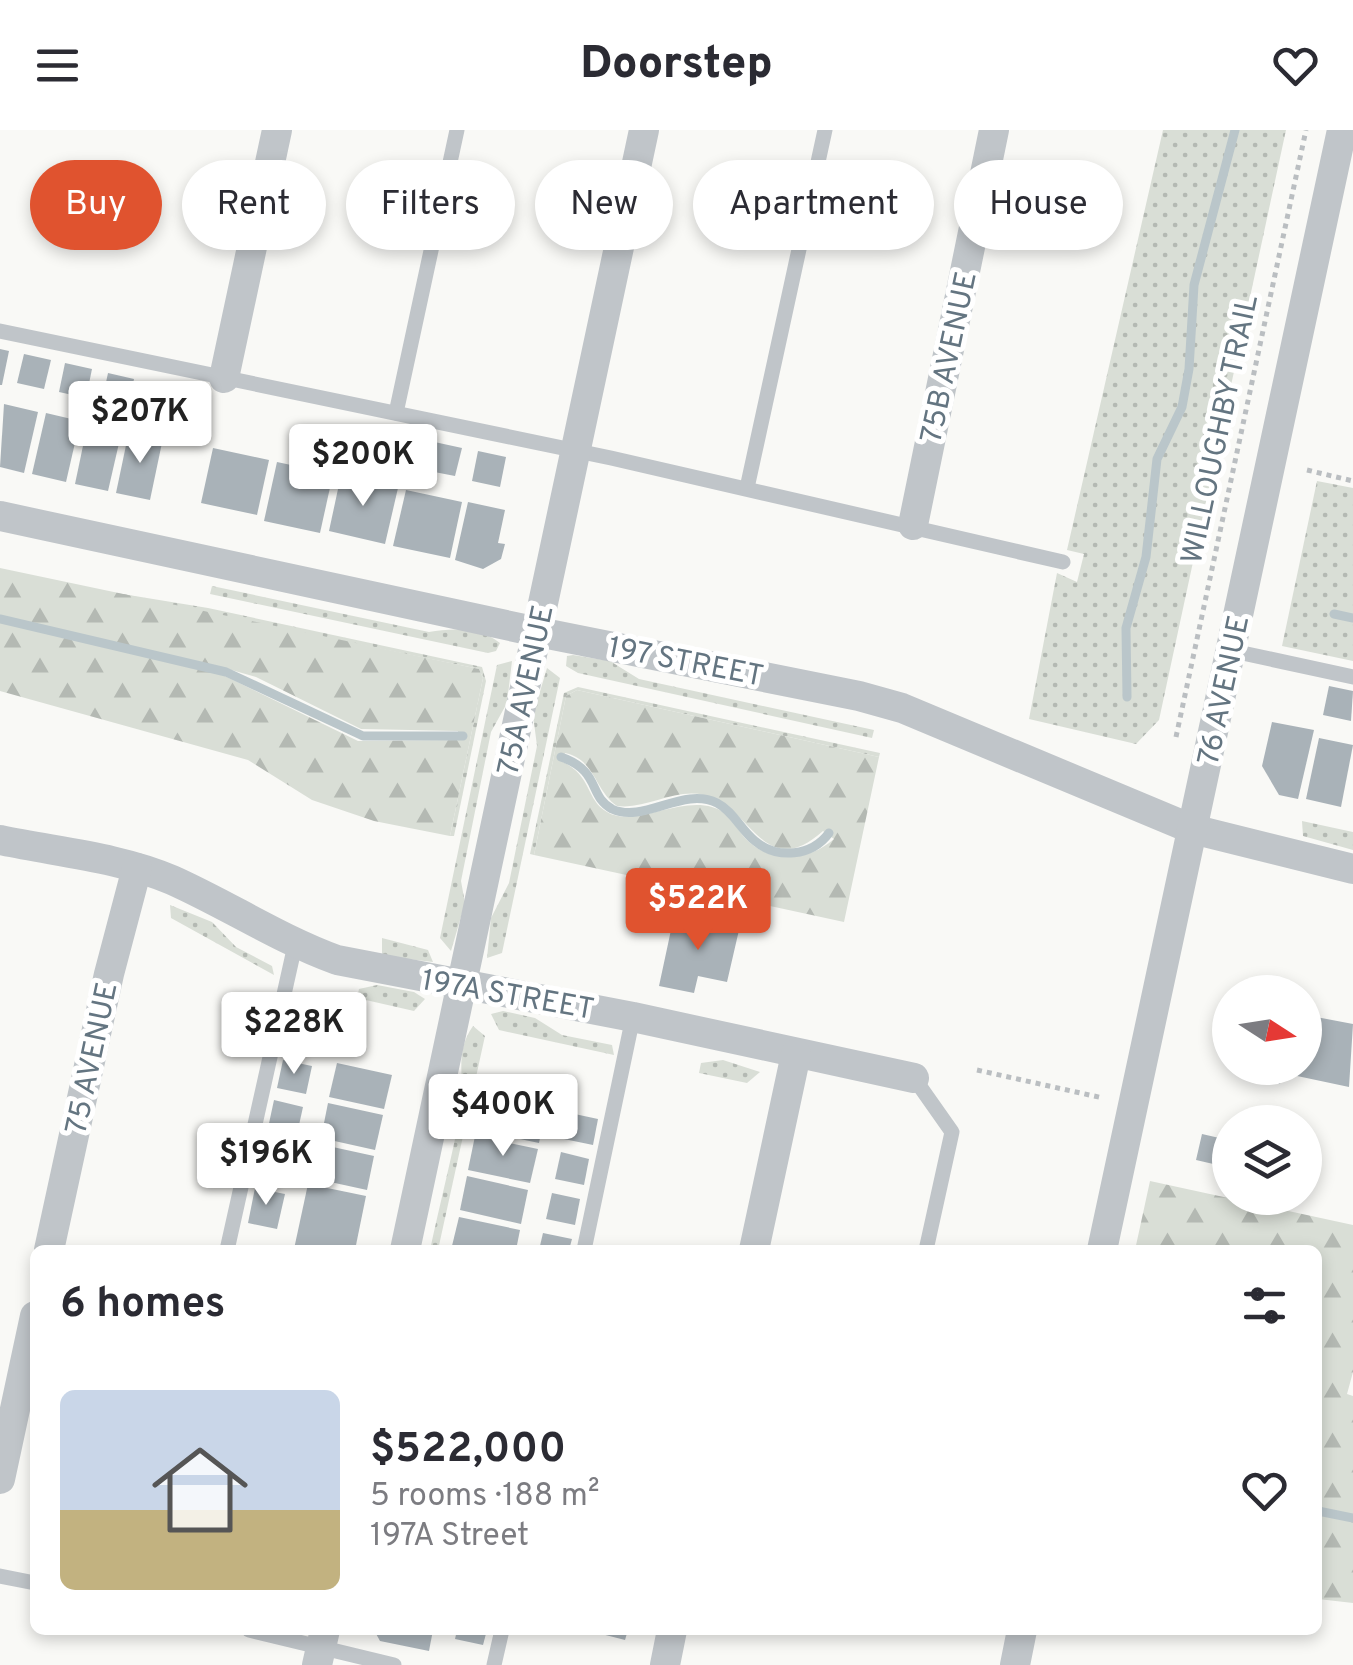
<!DOCTYPE html>
<meta charset="utf-8">
<style>
:root{--surface:#fff;--page:#f2f2f3;--text:#2b2b33;--muted:#7c7c81;--accent:#e0532f}
body{margin:0;font-family:Overpass,sans-serif;background:var(--page);color:var(--text);height:100vh;display:flex;flex-direction:column;font-size:38px;white-space:nowrap}
*{box-sizing:border-box;margin:0}
p{font-size:32px;color:var(--muted)}
.icon{flex:none;width:55px;height:55px;fill:none;stroke:currentColor;stroke-width:2;stroke-linecap:round;stroke-linejoin:round}
.map{position:relative;flex:1;overflow:hidden}
.details{position:absolute;left:30px;top:1115px;width:1292px;height:390px;display:flex;flex-direction:column;background:var(--surface);border-radius:15px;box-shadow:0 5px 15px #0003}
.details>*{flex:none}
.top-card{position:absolute;left:30px;top:30px;width:1295px;height:90px;display:flex;gap:20px}
.needle{width:65px;rotate:102deg}
.fabs{position:absolute;left:1212px;top:845px;display:grid;gap:20px}
.fabs a{display:grid;place-items:center;width:110px;height:110px;border-radius:50%;background:var(--surface);box-shadow:0 5px 15px #0003;font-size:50px}
.price{position:absolute;translate:-50% -85px;padding:0 22px;border-radius:10px;background:#fff;color:#222;font-size:32px;line-height:65px;filter:drop-shadow(0 2px 5px #0008)}
.price::after{content:'';position:absolute;left:50%;top:60px;width:30px;height:22px;margin-left:-15px;background:inherit;clip-path:polygon(0 0,100% 0,50% 100%)}
.price.on{background:var(--accent);color:#fff}
ul{padding:0;list-style:none}
li{display:flex;align-items:center;gap:30px;height:250px;padding:0 30px}
li span{display:grid;place-items:center;flex:none;width:280px;height:200px;border-radius:15px;color:#555}
li>.icon{margin-inline-start:auto}
span .icon{width:120px;height:120px;fill:#fffc;stroke-width:1}
li b{font-size:42px}
h2{display:flex;justify-content:space-between;align-items:center;height:120px;padding:0 30px;font-size:42px}
.pill{padding:0 35px;border-radius:45px;background:var(--surface);box-shadow:0 5px 15px #0003;font-size:35px;line-height:90px}
.pill.on{background:var(--accent);color:#fff}
header{display:flex;justify-content:space-between;align-items:center;height:130px;padding:0 30px;background:var(--surface);font-size:45px;font-weight:800}
.map>svg:first-child{display:block}
.grass{fill:url(#grass-dots)}
.forest{fill:url(#forest-firs);fill-rule:evenodd}
.lines{fill:none;stroke-linecap:round;stroke-linejoin:round}
.stream{stroke:#bac6ca;stroke-width:9}
.building{fill:#a9b2b8}
.path{stroke:#babec1;stroke-width:5;stroke-dasharray:5 5;stroke-linecap:butt}
.service{stroke:#c0c5c9;stroke-width:15}
.minor{stroke:#c0c5c9;stroke-width:30}
.labels{text-anchor:middle;stroke-width:10;stroke-linejoin:round;paint-order:stroke}
.street-label{font-size:30px;fill:#647581;stroke:#fff}
</style>
<header><svg class="icon" aria-label="menu" viewBox="0 0 24 24"><path d="M4 6h16M4 12h16M4 18h16"/></svg>Doorstep<svg class="icon" aria-label="heart" viewBox="0 0 24 24"><path d="M12 20l-8-8c-3-5 5-10 8-4 3-6 11-1 8 4z"/></svg></header>
<div class="map">
<svg width="1353" height="1535" viewBox="0 0 1353 1535">
<defs>
<pattern id="grass-dots" width="8" height="8" patternUnits="userSpaceOnUse" patternTransform="scale(2.5)"><rect width="8" height="8" fill="#d9ded6"/><path d="M2 2h.1M6 6h.1" fill="none" stroke="#b4b9b3" stroke-width="1.8" stroke-linecap="round"/></pattern>
<pattern id="forest-firs" width="22" height="20" patternUnits="userSpaceOnUse" patternTransform="scale(2.5)"><rect width="22" height="20" fill="#d9ded6"/><path d="M5 1l3.5 6h-7zM16 11l3.5 6h-7z" fill="#b4b9b3"/></pattern>
</defs>
<rect width="100%" height="100%" fill="#f9f9f6"/>
<g class="grass">
<polygon points="1163,0 1286,0 1159,590 1136,614 1029,589 1057,443 1077,452 1084,424 1067,420"/>
<polygon points="1317,351 1353,358 1353,531 1282,516"/>
<path d="M212 456 429 502C452 498 480 497 500 513L496 521 488 523 210 464Z"/>
<polygon points="86,458 208,478 482,537 486,551 454,706 450,706 483,548 479,539"/>
<polygon points="573,525 610,531 639,549 874,600 872,608 578,543 566,536 567,526"/>
<polygon points="512,531 507,573 491,602 461,751 465,773 451,821 440,808 497,535"/>
<polygon points="547,538 560,548 502,823 487,828 491,788 509,753 537,616 533,585"/>
<polygon points="578,557 880,623 879,627 577,560 566,566 534,725 530,724 564,563"/>
<polygon points="1302,691 1353,702 1353,720 1303,706"/>
<polygon points="170,775 212,792 236,817 272,836 274,845 171,788"/>
<polygon points="382,808 428,820 433,832 382,826"/>
<polygon points="377,855 414,862 425,869 414,881 357,868 359,859"/>
<polygon points="503,881 535,888 562,905 612,915 614,925 499,900 491,884"/>
<path d="M473 896 485 906 438 1120H430C440 1073 452 1027 461 980 466 950 453 924 473 896Z"/>
<polygon points="723,930 760,942 747,953 699,943 701,933"/>
</g>
<g class="forest">
<path d="M0 438 479 539 483 548 450 706 374 691 312 670 248 630 0 561ZM228 539 256 547 361 599 458 601V610L358 611 225 546Z"/>
<path d="M577 560 879 627 844 792 534 725 566 566ZM565 623C595 629 595 661 617 676 646 680 674 658 704 665 751 675 764 754 823 701L834 709C809 731 770 735 745 708 735 696 728 681 712 677 678 667 633 698 607 682 586 670 592 646 563 632Z"/>
<polygon points="1150,1051 1353,1095 1353,1242 1347,1264 1353,1266 1353,1473 1318,1469 1318,1120 1135,1120"/>
</g>
<g class="lines">
<g class="stream">
<polyline points="1334,484 1353,488"/>
<polyline points="0,489 226,542 363,606 463,606"/>
<polyline points="1127,567 1126,498 1146,427 1157,329 1182,277 1189,239 1194,155 1235,0"/>
<path d="M561 627C601 641 588 666 612 679 644 694 683 656 717 673 733 681 741 700 755 711 778 730 812 726 829 703"/>
<polyline points="1318,1381 1353,1388"/>
</g>
</g>
<g class="building">
<polygon points="0,219 9,221 2,255 0,255"/>
<polygon points="24,224 51,230 44,259 17,253"/>
<polygon points="65,233 92,239 86,268 59,262"/>
<polygon points="108,243 134,249 128,277 102,271"/>
<polygon points="149,251 176,257 169,286 143,280"/>
<polygon points="4,274 38,282 24,343 0,337"/>
<polygon points="46,283 80,291 66,352 32,344"/>
<polygon points="88,292 122,300 108,361 75,354"/>
<polygon points="129,301 163,308 150,370 116,363"/>
<polygon points="430,311 462,318 455,346 424,340"/>
<polygon points="213,318 269,330 257,385 201,373"/>
<polygon points="478,321 506,327 500,357 472,351"/>
<polygon points="277,332 333,344 320,403 264,391"/>
<polygon points="341,345 398,358 385,414 329,401"/>
<polygon points="406,360 462,372 450,428 393,416"/>
<polygon points="468,372 505,380 498,413 505,414 501,429 483,439 455,430"/>
<polygon points="1329,556 1353,561 1351,591 1323,585"/>
<polygon points="1272,592 1314,600 1298,669 1279,665 1262,636"/>
<polygon points="1319,608 1353,615 1341,677 1306,669"/>
<polygon points="674,786 697,791 698,786 739,800 727,852 698,846 694,863 659,856"/>
<polygon points="1311,886 1353,894 1349,957 1283,943 1280,954 1265,951 1268,938 1305,938 1305,900"/>
<polygon points="283,930 312,936 306,964 277,958"/>
<polygon points="337,933 392,945 384,979 329,967"/>
<polygon points="485,965 546,978 539,1013 477,1000"/>
<polygon points="274,970 303,977 297,1004 268,998"/>
<polygon points="328,973 383,985 375,1020 321,1008"/>
<polygon points="570,983 598,989 593,1015 564,1009"/>
<polygon points="1202,1004 1228,1010 1222,1036 1196,1030"/>
<polygon points="475,1006 538,1019 530,1053 468,1040"/>
<polygon points="265,1011 294,1017 288,1044 259,1038"/>
<polygon points="319,1014 374,1026 367,1060 312,1048"/>
<polygon points="561,1022 589,1029 584,1055 555,1049"/>
<polygon points="467,1046 528,1060 521,1094 460,1080"/>
<polygon points="308,1054 366,1066 355,1120 294,1119"/>
<polygon points="255,1058 285,1064 277,1099 248,1093"/>
<polygon points="552,1063 580,1069 575,1095 546,1089"/>
<polygon points="459,1087 520,1100 516,1120 451,1120"/>
<polygon points="543,1103 572,1109 569,1120 539,1120"/>
<polygon points="374,1500 433,1500 429,1521 380,1511"/>
<polygon points="457,1500 487,1500 483,1515 455,1509"/>
<polygon points="586,1500 628,1500 625,1510"/>
</g>
<g class="lines">
<g class="path">
<polyline points="1307,340 1353,351"/>
<polyline points="1176,607 1306,0"/>
<polyline points="977,940 1103,968"/>
</g>
<g class="service">
<polyline points="0,201 611,328 1063,432"/>
<polyline points="396,283 457,0"/>
<polyline points="747,358 825,0"/>
<polyline points="1233,521 1353,547"/>
<polyline points="914,948 952,1002 926,1120"/>
<polyline points="227,1120 295,815"/>
<polyline points="584,1120 633,887"/>
<polyline points="0,1446 35,1453"/>
<polyline points="249,1500 394,1535"/>
<polyline points="494,1535 502,1500"/>
</g>
<g class="minor">
<polyline points="224,248 277,0"/>
<polyline points="0,386 538,502 859,566 902,578 1192,699 1353,739"/>
<polyline points="913,395 994,0"/>
<path d="M0 710C56 722 119 727 172 750 228 775 279 809 337 830L633 887 914 948"/>
<polyline points="49,1120 109,844 137,738"/>
<polyline points="405,1120 644,0"/>
<polyline points="754,1120 796,924"/>
<polyline points="1102,1120 1342,0"/>
<polyline points="0,1349 35,1186"/>
<polyline points="317,1535 325,1500"/>
<polyline points="665,1535 672,1500"/>
<polyline points="1015,1535 1022,1500"/>
</g>
</g>
<g class="labels">
<g class="street-label">
<text transform="translate(948 227) rotate(-78)" y="10">75B AVENUE</text>
<text transform="translate(1219 299) rotate(-78)" y="10">WILLOUGHBY TRAIL</text>
<text transform="translate(686 531) rotate(11)" y="10">197 STREET</text>
<text transform="translate(525 560) rotate(-78)" y="10">75A AVENUE</text>
<text transform="translate(1223 560) rotate(-78)" y="10">76 AVENUE</text>
<text transform="translate(508 864) rotate(10)" y="10">197A STREET</text>
<text transform="translate(91 928) rotate(-78)" y="10">75 AVENUE</text>
</g>
</g>
</svg>
<div class="fabs">
<a><svg class="needle" viewBox="-14 -14 28 28"><path d="M0-13l5 13h-10z" fill="#e53935"/><path d="M0 13l5-13h-10z" fill="#7c7c81"/></svg></a>
<a><svg class="icon" aria-label="layers" viewBox="0 0 24 24"><path d="M12 4l9 5-9 5-9-5zM3 14l9 5 9-5"/></svg></a>
</div>
<b class="price" style="left:140px;top:336px">$207K</b>
<b class="price" style="left:363px;top:379px">$200K</b>
<b class="price on" style="left:698px;top:823px">$522K</b>
<b class="price" style="left:294px;top:947px">$228K</b>
<b class="price" style="left:503px;top:1029px">$400K</b>
<b class="price" style="left:266px;top:1078px">$196K</b>
<div class="top-card">
<a class="pill on">Buy</a>
<a class="pill">Rent</a>
<a class="pill">Filters</a>
<a class="pill">New</a>
<a class="pill">Apartment</a>
<a class="pill">House</a>
</div>
<section class="details">
<h2>6 homes<svg class="icon" aria-label="filters" viewBox="0 0 24 24"><path d="M4 7h16M4 17h16"/><circle cx="9" cy="7" r="2"/><circle cx="15" cy="17" r="2"/></svg></h2>
<ul>
<li><span style="background:linear-gradient(#c9d6e8 60%,#c2b280 0)"><svg class="icon" aria-label="home" viewBox="0 0 24 24"><path d="M3 11l9-7 9 7M6 9v11h12V9"/></svg></span><div><b>$522,000</b><p>5 rooms · 188 m²</p><p>197A Street</p></div><svg class="icon" aria-label="heart" viewBox="0 0 24 24"><path d="M12 20l-8-8c-3-5 5-10 8-4 3-6 11-1 8 4z"/></svg></li>
</ul>
</section>
</div>
